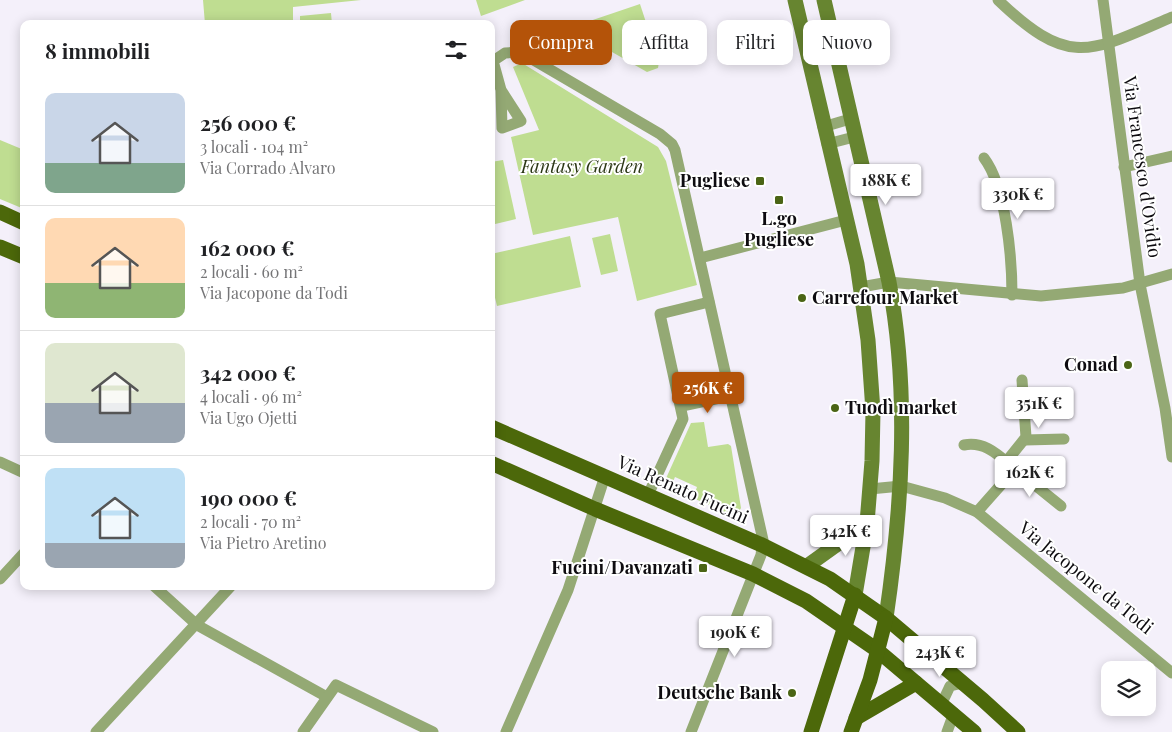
<!DOCTYPE html>
<html lang="it">
<meta charset="utf-8">
<style>
:root{--surface:#fff;--page:#f6f6f6;--text:#202124;--muted:#757577;--line:#e0e0e0;--accent:#b45309}
body{margin:0;font-family:"Playfair Display",serif;background:var(--page);color:var(--text);height:100vh;display:flex;flex-direction:column;font-size:19px;white-space:nowrap}
*{box-sizing:border-box;margin:0}
p{font-size:16px;color:var(--muted)}
.icon{flex:none;width:28px;height:28px;fill:none;stroke:currentColor;stroke-width:2;stroke-linecap:round;stroke-linejoin:round}
.map{position:relative;flex:1;overflow:hidden}
.side{position:absolute;left:20px;top:20px;width:475px;height:570px;display:flex;flex-direction:column;background:var(--surface);border-radius:10px;box-shadow:0 2px 12px #0003}
.side>*{flex:none}
.banner{position:absolute;left:510px;top:20px;width:475px;height:45px;display:flex;gap:10px}
.fabs{position:absolute;left:1101px;top:661px;display:grid;gap:10px}
.fabs a{display:grid;place-items:center;width:55px;height:55px;border-radius:10px;background:var(--surface);box-shadow:0 2px 12px #0003;font-size:25px}
.price{position:absolute;translate:-50% -42px;padding:0 11px;border-radius:5px;background:#fff;color:#222;font-size:16px;line-height:32px;filter:drop-shadow(0 1px 2px #0008)}
.price::after{content:'';position:absolute;left:50%;top:30px;width:15px;height:11px;margin-left:-8px;background:inherit;clip-path:polygon(0 0,100% 0,50% 100%)}
.price.current{background:var(--accent);color:#fff}
ul{padding:0;list-style:none}
li{display:flex;align-items:center;gap:15px;height:125px;padding:0 25px}
li+li{border-top:1px solid var(--line)}
li span{display:grid;place-items:center;flex:none;width:140px;height:100px;border-radius:10px;color:#555}
li>.icon{margin-inline-start:auto}
span .icon{width:60px;height:60px;fill:#fffc;stroke-width:1}
li b{font-size:21px}
h2{display:flex;justify-content:space-between;align-items:center;height:60px;padding:0 25px;font-size:21px}
.tag{padding:0 18px;border-radius:10px;background:var(--surface);box-shadow:0 2px 12px #0003;font-size:18px;line-height:45px}
.tag.current{background:var(--accent);color:#fff}
.map>svg:first-child{display:block}
.green{fill:#bfdd91}
.lines{fill:none;stroke-linecap:round;stroke-linejoin:round}
.minor{stroke:#94a974;stroke-width:11}
.secondary{stroke:#678530;stroke-width:15}
.primary{stroke:#4c680a;stroke-width:15}
.poi-dot{fill:#4b6515;stroke:#fff;stroke-width:2}
.labels{text-anchor:middle;stroke-width:4;stroke-linejoin:round;paint-order:stroke}
.park-label{font-size:18px;font-style:italic;fill:#2b3715;stroke:#fff}
.street-label{font-size:18px;fill:#0e0c10;stroke:#fff}
.poi-label{font-size:18px;font-weight:bold;fill:#0e0c10;stroke:#fff;text-anchor:end}
</style>
<div class="map">
<svg width="1172" height="732" viewBox="0 0 1172 732">
<rect width="100%" height="100%" fill="#f4f0fa"/>
<g class="green">
<polygon points="203,0 361,0 293,7 293,24 205,24"/>
<polygon points="476,0 525,0 481,16"/>
<polygon points="640,4 659,62 658,68 647,72 577,32 575,28 578,25"/>
<polygon points="331,13 332,24 300,24 300,16"/>
<polygon points="522,63 658,147 666,161 697,285 637,301 618,217 533,235 511,137 539,130 513,67"/>
<polygon points="0,140 24,150 24,209 0,199"/>
<polygon points="503,160 516,219 491,225 491,162"/>
<polygon points="610,234 618,271 601,275 592,238"/>
<polygon points="570,236 581,287 497,306 491,281 491,254"/>
<polygon points="704,422 708,447 728,444 731,446 741,508 736,517 693,498 697,487 675,477 670,488 663,485 691,423"/>
</g>
<g class="lines">
<g class="minor">
<path d="M998 0C1069 68 1089 53 1172 17"/>
<polyline points="1103,0 1140,284 1165,408 1172,457"/>
<polyline points="501,90 521,121 502,128 501,90 493,61 505,53 520,52 660,134 672,144 675,150 763,540 761,555 691,732"/>
<polyline points="823,127 850,119"/>
<polyline points="827,144 854,137"/>
<path d="M984 158C1006 187 1012 258 1012 295"/>
<polyline points="1124,167 1172,156"/>
<polyline points="700,258 846,220"/>
<polyline points="861,287 889,282 1041,296 1123,288 1172,274"/>
<polyline points="682,406 729,396"/>
<polyline points="1025,440 1064,439"/>
<path d="M964 445C986 441 999 456 1015 469L977 512"/>
<polyline points="0,462 24,473"/>
<polyline points="1006,462 1026,437 1022,380"/>
<polyline points="1015,469 1061,506"/>
<polyline points="870,489 901,486 945,498 977,512 1172,673"/>
<polyline points="648,495 683,419 660,314 709,302"/>
<polyline points="0,579 24,553"/>
<polyline points="154,586 197,625 327,697"/>
<polyline points="942,703 950,686 963,683"/>
<polyline points="96,732 231,586"/>
<polyline points="303,732 336,685 433,732"/>
<polyline points="506,732 568,590 605,476"/>
<polyline points="947,732 954,713"/>
</g>
<g class="secondary">
<polyline points="795,0 857,264 868,340 873,411 872,461 867,523 855,595"/>
<path d="M824 0 889 282C910 393 902 508 886 618"/>
<polyline points="807,566 867,523"/>
</g>
<g class="primary">
<polyline points="0,212 24,223"/>
<polyline points="0,247 24,257"/>
<polyline points="491,427 762,545 830,579 886,618 983,700 1018,732"/>
<polyline points="491,463 595,509 753,574 806,601 877,650 974,732"/>
<polyline points="856,718 916,683"/>
<polyline points="811,732 855,595"/>
<polyline points="851,732 870,680 886,618"/>
</g>
</g>
<g class="poi-dot">
<rect x="755" y="176" width="10" height="10" rx="2.5"/>
<rect x="774" y="195" width="10" height="10" rx="2.5"/>
<circle cx="802" cy="298" r="5"/>
<circle cx="1128" cy="365" r="5"/>
<circle cx="835" cy="408" r="5"/>
<rect x="698" y="563" width="10" height="10" rx="2.5"/>
<circle cx="792" cy="693" r="5"/>
</g>
<g class="labels">
<g class="park-label">
<text x="582" y="173">Fantasy Garden</text>
</g>
<g class="street-label">
<text transform="translate(1142 167) rotate(82)" y="6">Via Francesco d'Ovidio</text>
<text transform="translate(683 490) rotate(24)" y="6">Via Renato Fucini</text>
<text transform="translate(1086 578) rotate(39)" y="6">Via Jacopone da Todi</text>
</g>
<g class="poi-label">
<text x="750" y="187">Pugliese</text>
<text x="779" y="225" text-anchor="middle">L.go<tspan x="779" dy="21">Pugliese</tspan></text>
<text x="812" y="304" text-anchor="start">Carrefour Market</text>
<text x="1118" y="371">Conad</text>
<text x="845" y="414" text-anchor="start">Tuodì market</text>
<text x="693" y="574">Fucini/Davanzati</text>
<text x="782" y="699">Deutsche Bank</text>
</g>
</g>
</svg>
<div class="fabs">
<a><svg class="icon" aria-label="layers" viewBox="0 0 24 24"><path d="M12 4l9 5-9 5-9-5zM3 14l9 5 9-5"/></svg></a>
</div>
<b class="price" style="left:886px;top:206px">188K €</b>
<b class="price" style="left:1018px;top:220px">330K €</b>
<b class="price current" style="left:708px;top:414px">256K €</b>
<b class="price" style="left:1039px;top:429px">351K €</b>
<b class="price" style="left:1030px;top:498px">162K €</b>
<b class="price" style="left:846px;top:557px">342K €</b>
<b class="price" style="left:735px;top:658px">190K €</b>
<b class="price" style="left:940px;top:678px">243K €</b>
<div class="banner">
<a class="tag current">Compra</a>
<a class="tag">Affitta</a>
<a class="tag">Filtri</a>
<a class="tag">Nuovo</a>
</div>
<section class="side">
<h2>8 immobili<svg class="icon" aria-label="filters" viewBox="0 0 24 24"><path d="M4 7h16M4 17h16"/><circle cx="9" cy="7" r="2"/><circle cx="15" cy="17" r="2"/></svg></h2>
<ul>
<li><span style="background:linear-gradient(#c9d6e8 70%,#7fa58c 0)"><svg class="icon" aria-label="home" viewBox="0 0 24 24"><path d="M3 11l9-7 9 7M6 9v11h12V9"/></svg></span><div><b>256 000 €</b><p>3 locali · 104 m²</p><p>Via Corrado Alvaro</p></div></li>
<li><span style="background:linear-gradient(#ffd9b3 65%,#8fb573 0)"><svg class="icon" aria-label="home" viewBox="0 0 24 24"><path d="M3 11l9-7 9 7M6 9v11h12V9"/></svg></span><div><b>162 000 €</b><p>2 locali · 60 m²</p><p>Via Jacopone da Todi</p></div></li>
<li><span style="background:linear-gradient(#dfe7d0 60%,#9aa5b1 0)"><svg class="icon" aria-label="home" viewBox="0 0 24 24"><path d="M3 11l9-7 9 7M6 9v11h12V9"/></svg></span><div><b>342 000 €</b><p>4 locali · 96 m²</p><p>Via Ugo Ojetti</p></div></li>
<li><span style="background:linear-gradient(#bfe0f5 75%,#9aa5b1 0)"><svg class="icon" aria-label="home" viewBox="0 0 24 24"><path d="M3 11l9-7 9 7M6 9v11h12V9"/></svg></span><div><b>190 000 €</b><p>2 locali · 70 m²</p><p>Via Pietro Aretino</p></div></li>
</ul>
</section>
</div>
